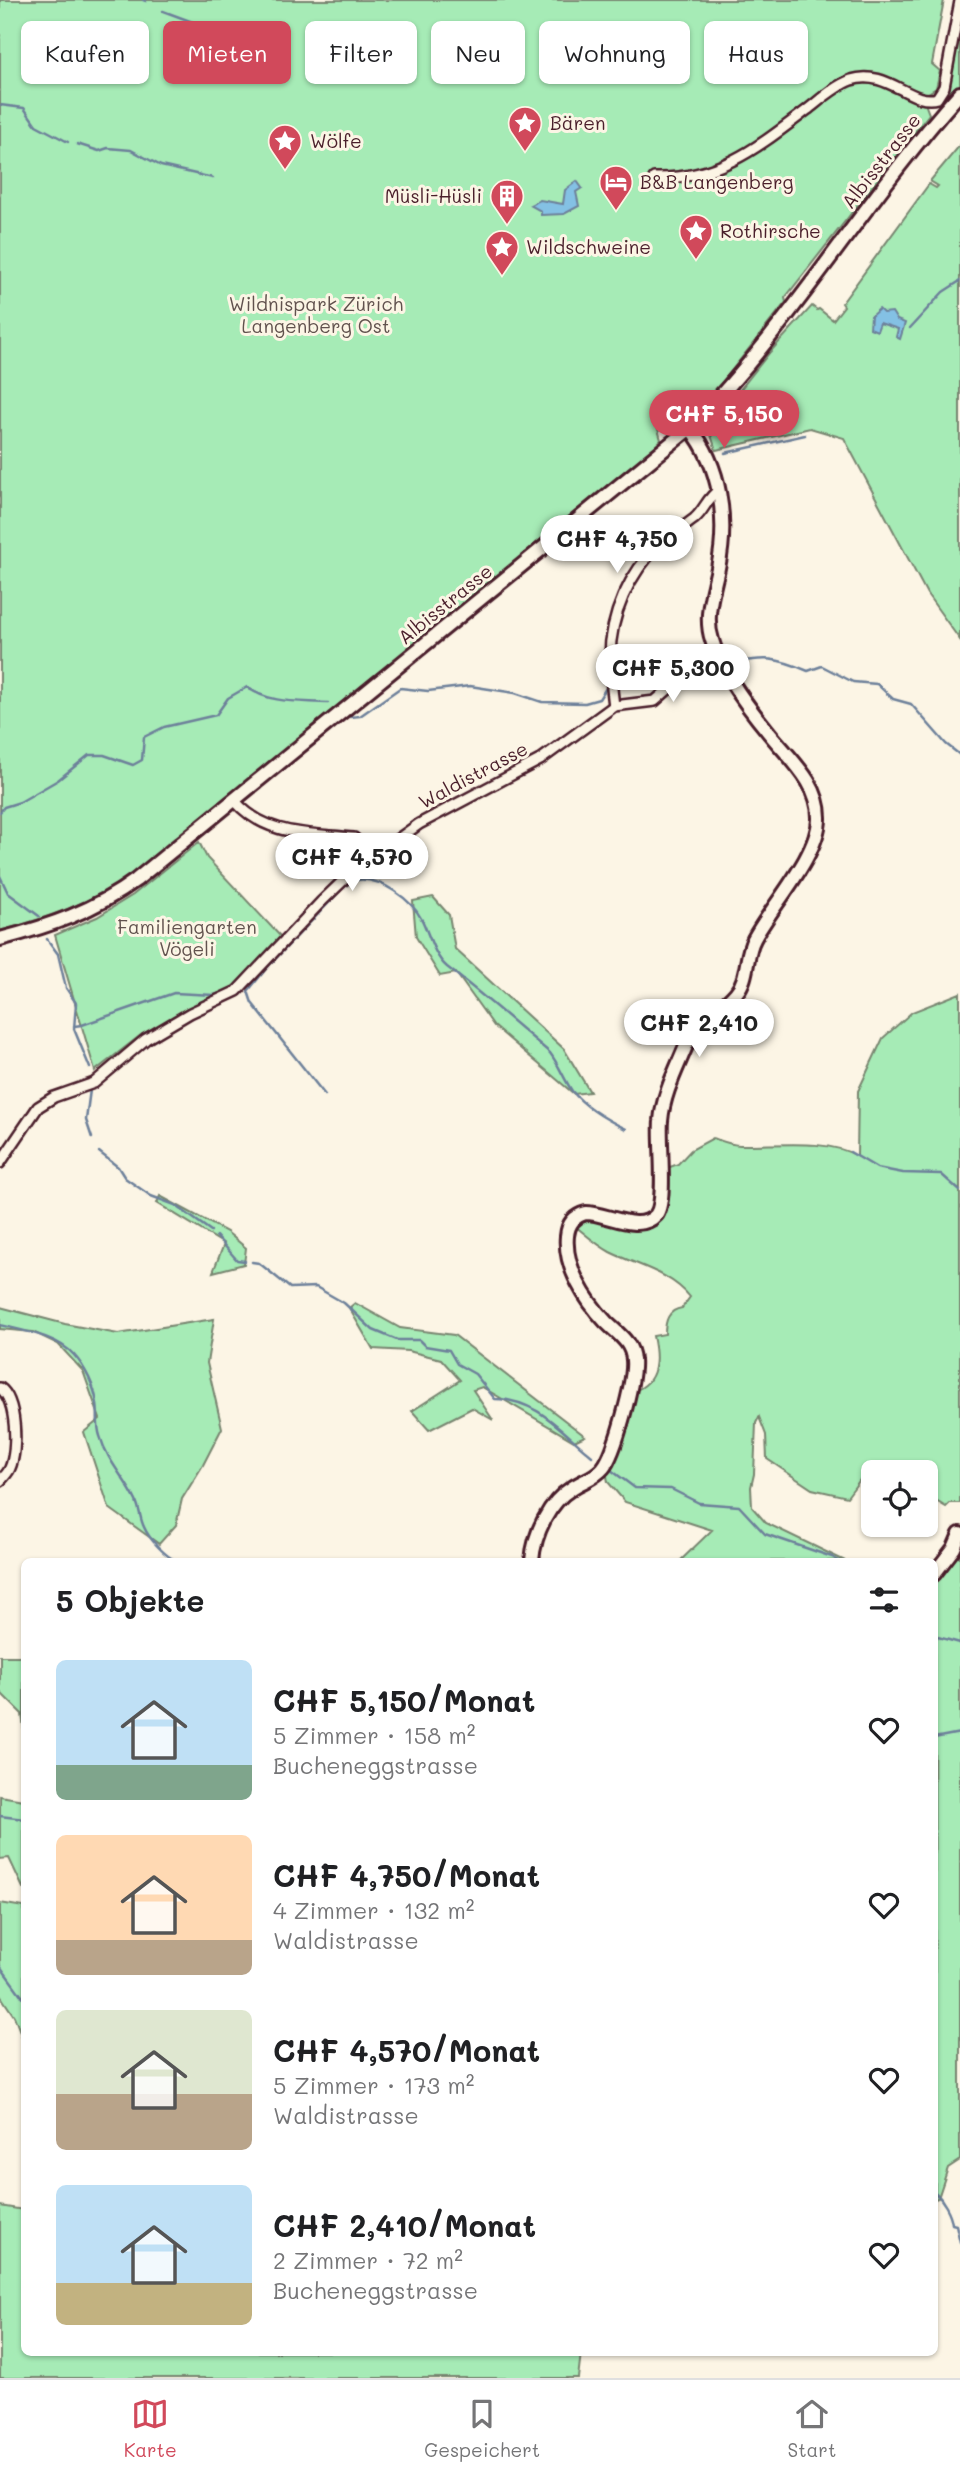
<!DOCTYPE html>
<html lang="de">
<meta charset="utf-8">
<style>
:root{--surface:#fff;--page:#f6f6f6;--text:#202124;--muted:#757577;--line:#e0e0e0;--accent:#d1495b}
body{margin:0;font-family:Mali,sans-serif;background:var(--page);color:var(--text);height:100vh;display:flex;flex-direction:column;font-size:26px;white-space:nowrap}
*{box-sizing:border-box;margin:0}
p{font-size:23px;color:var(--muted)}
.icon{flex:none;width:38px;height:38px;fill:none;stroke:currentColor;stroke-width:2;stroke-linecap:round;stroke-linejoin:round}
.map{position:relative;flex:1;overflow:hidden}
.side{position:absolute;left:21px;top:1558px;width:917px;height:798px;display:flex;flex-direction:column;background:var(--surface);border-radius:10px;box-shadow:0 2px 5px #0004}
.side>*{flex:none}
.banner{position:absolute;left:21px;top:21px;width:919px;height:63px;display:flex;gap:14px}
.buttons{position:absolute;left:861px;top:1460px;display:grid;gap:14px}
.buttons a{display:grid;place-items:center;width:77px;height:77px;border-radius:10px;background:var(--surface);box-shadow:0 2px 5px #0004;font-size:35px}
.price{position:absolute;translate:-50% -60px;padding:0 16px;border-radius:24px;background:#fff;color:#222;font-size:23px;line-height:46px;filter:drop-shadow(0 2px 4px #0008)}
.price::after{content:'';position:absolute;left:50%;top:42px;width:21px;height:16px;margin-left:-10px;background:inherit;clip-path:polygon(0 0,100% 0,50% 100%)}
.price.on{background:var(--accent);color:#fff}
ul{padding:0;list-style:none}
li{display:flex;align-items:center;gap:21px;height:175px;padding:0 35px}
li span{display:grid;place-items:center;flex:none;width:196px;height:140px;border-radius:10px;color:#555}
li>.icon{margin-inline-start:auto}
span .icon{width:84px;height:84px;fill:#fffc;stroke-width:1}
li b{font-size:30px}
h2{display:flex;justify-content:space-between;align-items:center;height:84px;padding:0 35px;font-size:30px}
.pill{padding:0 24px;border-radius:10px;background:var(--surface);box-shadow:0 2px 5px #0004;font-size:24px;line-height:63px}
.pill.on{background:var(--accent);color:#fff}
.tab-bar{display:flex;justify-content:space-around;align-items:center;height:98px;border-top:2px solid var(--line);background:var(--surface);font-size:19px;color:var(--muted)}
.tab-bar a{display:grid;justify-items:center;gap:4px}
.tab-bar .on{color:var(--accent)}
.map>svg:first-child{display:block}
.green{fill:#a6ebb6;stroke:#788570;stroke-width:2}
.water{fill:#84c1e4;stroke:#6d809a;stroke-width:2}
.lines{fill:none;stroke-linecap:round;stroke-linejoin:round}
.stream{stroke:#6d809a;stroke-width:2.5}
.street-casing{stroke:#4a1f2b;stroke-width:14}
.secondary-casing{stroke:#4a1f2b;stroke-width:18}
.street{stroke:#fcf5e5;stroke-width:9}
.secondary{stroke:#fcf5e5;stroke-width:12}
.labels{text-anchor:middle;stroke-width:6;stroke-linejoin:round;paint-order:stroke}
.poi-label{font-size:19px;fill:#4a1f2b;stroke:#fcf5e5;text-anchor:start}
.street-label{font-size:19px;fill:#4a1f2b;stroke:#fcf5e5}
.park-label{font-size:19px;fill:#61524e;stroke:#fcf5e5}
</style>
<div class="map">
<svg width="960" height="2378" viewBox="0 0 960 2378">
<rect width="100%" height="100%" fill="#fcf5e5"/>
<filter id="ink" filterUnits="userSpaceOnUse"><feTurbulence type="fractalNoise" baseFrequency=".0143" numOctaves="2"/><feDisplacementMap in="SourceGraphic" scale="14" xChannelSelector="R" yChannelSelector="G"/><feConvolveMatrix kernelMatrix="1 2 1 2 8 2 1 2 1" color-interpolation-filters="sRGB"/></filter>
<g filter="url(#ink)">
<g class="green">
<path d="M0 0H944L932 64 940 71 936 88 928 93 926 106 929 114 785 298 786 302 716 390 677 427 658 429 661 440 655 446 132 874C89 904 50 917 0 931Z"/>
<polygon points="960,22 960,86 950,97 946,95"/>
<polygon points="960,145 960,640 927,594 844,438 810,428 716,450 709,429 770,352 812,306 817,310 819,309 833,320 844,306 842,303 929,184 936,188 938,186 930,181"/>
<polygon points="199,842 207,858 281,937 233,990 142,1034 95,1071 55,935 97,917 133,895"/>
<polygon points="433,897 449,915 455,949 564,1049 590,1092 574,1094 494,1026 456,973 440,976 416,937 413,901"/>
<path d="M960 993V1503H950L946 1507 926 1495V1472H887L871 1465 847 1497 812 1489 767 1459 766 1435 759 1417 756 1423 754 1474 751 1487 752 1507 766 1523 845 1561H680L712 1530 625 1502 608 1482 606 1470 613 1467 634 1391C659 1382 658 1358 653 1336L665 1334C665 1321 668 1310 682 1308L690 1297C670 1272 638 1266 610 1252 597 1245 586 1235 575 1226 594 1203 633 1242 659 1220L665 1169 678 1164 691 1150 713 1138C722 1141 731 1145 740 1145 775 1146 826 1138 857 1156L858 1091 883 1038 912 1012Z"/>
<polygon points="160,1196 227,1232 246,1248 244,1264 213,1272 224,1244 157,1203"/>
<polygon points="355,1303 400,1328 454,1335 585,1436 574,1441 482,1387 473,1390 493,1420 472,1408 429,1430 412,1411 460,1380 441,1359 408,1351 373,1349 349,1308"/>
<polygon points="0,1307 65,1324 118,1334 214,1319 207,1363 222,1428 203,1465 182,1499 176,1525 159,1544 109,1508 84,1432 100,1419 83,1371 58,1344 33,1332 0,1329"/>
<polygon points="960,1546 960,2160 948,2168 938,2198 935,2199 934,1581"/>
<polygon points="0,1656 24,1656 24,1729 22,1714 0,1692"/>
<polygon points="0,1796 24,1800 24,1890 9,1858 0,1859"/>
<polygon points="0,1903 24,1907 24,2042 14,2016 0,1995"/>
<polygon points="0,2206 24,2210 24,2352 588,2352 581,2353 578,2378 0,2378"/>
</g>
<g class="water">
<polygon points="577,181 582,188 576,192 579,206 564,214 541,215 541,211 530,205 540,200 563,204 565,190"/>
<polygon points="879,309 883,313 892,312 897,320 905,323 900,339 896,337 898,329 880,323 877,331 870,328 871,316"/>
</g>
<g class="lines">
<g class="stream">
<polyline points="143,0 146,1"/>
<polyline points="163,11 236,38 267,36"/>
<polyline points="0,105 24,108 36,125 68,142"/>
<polyline points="77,144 99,151 108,148 131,150 161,166 213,178"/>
<polyline points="910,328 943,292 960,281"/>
<polyline points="725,453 805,435"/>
<path d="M731 663C767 657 775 657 808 671L822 666 853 682 877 684 893 699 911 704 946 744 960 755"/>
<polyline points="706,670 716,668"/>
<polyline points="617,682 640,680 657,683 678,674"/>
<polyline points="350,717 360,716 400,688 428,691 470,686 515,693 542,702 585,703 599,699 606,688"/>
<path d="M0 812 4 807 20 802 58 780 89 755H104L133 765 142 760 144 737 164 727 216 715 228 698 247 687C269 704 300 701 328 703"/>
<polyline points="0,876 8,893 39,916"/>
<polyline points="47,939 58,954 66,988 76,1003 74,1029 90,1068"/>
<polyline points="74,1026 82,1025 174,993 214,995 228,991"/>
<polyline points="90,1090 86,1120 92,1138"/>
<path d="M325 1095 252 1003 248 991 266 969 343 888C347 885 351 881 356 880 380 876 412 900 422 920 429 934 434 956 447 967 482 994 516 1024 550 1053 559 1065 564 1079 572 1091 585 1107 607 1120 626 1129"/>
<polyline points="99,1152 118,1167 125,1178 151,1196 175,1205 211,1231"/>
<polyline points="850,1152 877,1168 903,1173 941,1174 960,1191"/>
<polyline points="216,1236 237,1260 245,1261"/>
<path d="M252 1262 259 1263 290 1288 316 1287 344 1303 373 1330 397 1340H419L425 1346 449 1350 457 1364 475 1374 495 1399C537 1399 561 1431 592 1456"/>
<path d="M0 1325C24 1331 57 1336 74 1355 85 1367 95 1387 97 1404 99 1415 96 1424 100 1436 107 1461 125 1478 136 1501 140 1510 140 1519 144 1527 149 1539 166 1557 177 1561"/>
<polyline points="611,1470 635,1488 671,1489 699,1503 739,1506 765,1534 832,1557 839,1561"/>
<polyline points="934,1636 960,1643"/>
<polyline points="934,1738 960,1733"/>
<polyline points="0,1816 24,1819"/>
<polyline points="0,1966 24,1999"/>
<path d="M934 2191C943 2200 951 2213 952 2224L956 2225 960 2242"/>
</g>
<defs>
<g id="street">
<path d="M654 178C718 180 758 147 807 110 820 100 835 86 851 80 887 68 911 106 937 98L944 87 960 1"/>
<path d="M614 706C612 690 610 673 610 657 610 616 629 573 659 545 670 536 682 528 694 519 704 511 707 498 718 491"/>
<path d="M235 801C266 837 311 833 354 838L372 858"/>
<polyline points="0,1163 38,1107 54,1097 94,1083 146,1039 190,1013 237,991 321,902 351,873 419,824 540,760 614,706 655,701 681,678 719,659"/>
<path d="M0 1388C17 1400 18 1450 10 1468 8 1473 4 1477 0 1481"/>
</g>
<g id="secondary">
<path d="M0 939C50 926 94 911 136 880L690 428C791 326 864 200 960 93"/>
<path d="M532 1561C534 1534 549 1502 572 1488 582 1481 595 1478 603 1468 615 1454 635 1379 633 1360 632 1342 618 1334 606 1322 586 1301 564 1267 567 1236 568 1224 574 1216 586 1213 606 1213 640 1234 656 1215 667 1202 659 1141 661 1121 663 1095 676 1070 686 1046 697 1021 719 1013 736 993 749 978 745 955 754 939 772 905 818 856 819 819 820 784 790 759 770 734 750 710 720 670 712 640 704 616 713 592 718 568 728 520 721 466 690 428"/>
<polyline points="934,1574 954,1548 960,1534"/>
</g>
</defs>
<use href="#street" class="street-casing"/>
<use href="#secondary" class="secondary-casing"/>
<use href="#street" class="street"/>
<use href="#secondary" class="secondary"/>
</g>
</g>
<defs>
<symbol id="sight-pin" viewBox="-11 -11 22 30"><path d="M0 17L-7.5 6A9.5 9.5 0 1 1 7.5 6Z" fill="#d1495b" stroke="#fcf5e5"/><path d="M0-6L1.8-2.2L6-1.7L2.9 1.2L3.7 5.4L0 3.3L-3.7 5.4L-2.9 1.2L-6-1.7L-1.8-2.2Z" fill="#fff"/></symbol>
<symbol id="hotel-pin" viewBox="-11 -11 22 30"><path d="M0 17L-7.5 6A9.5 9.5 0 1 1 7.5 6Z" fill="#d1495b" stroke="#fcf5e5"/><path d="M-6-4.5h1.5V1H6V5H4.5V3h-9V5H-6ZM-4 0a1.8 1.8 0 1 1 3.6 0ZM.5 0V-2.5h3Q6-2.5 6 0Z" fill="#fff"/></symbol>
<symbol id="building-pin" viewBox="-11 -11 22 30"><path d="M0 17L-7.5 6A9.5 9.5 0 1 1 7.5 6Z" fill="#d1495b" stroke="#fcf5e5"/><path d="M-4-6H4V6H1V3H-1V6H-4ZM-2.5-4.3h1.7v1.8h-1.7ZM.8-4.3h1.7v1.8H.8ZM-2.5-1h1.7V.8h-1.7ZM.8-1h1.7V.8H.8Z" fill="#fff"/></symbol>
</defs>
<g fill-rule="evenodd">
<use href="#sight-pin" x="506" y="104" width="38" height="52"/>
<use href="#sight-pin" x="266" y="122" width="38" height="52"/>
<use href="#hotel-pin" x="597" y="163" width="38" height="52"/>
<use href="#building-pin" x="488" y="177" width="38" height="52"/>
<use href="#sight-pin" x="677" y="212" width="38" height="52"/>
<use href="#sight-pin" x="483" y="228" width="38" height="52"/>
</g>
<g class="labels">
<g class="poi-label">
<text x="550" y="130">Bären</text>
<text x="310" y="148">Wölfe</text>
<text x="640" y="189">B&amp;B Langenberg</text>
<text x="482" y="203" text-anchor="end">Müsli-Hüsli</text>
<text x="720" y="238">Rothirsche</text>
<text x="526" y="254">Wildschweine</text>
</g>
<g class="street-label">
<text transform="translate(881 161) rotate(-52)" y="7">Albisstrasse</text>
<text transform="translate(445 604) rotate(-39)" y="7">Albisstrasse</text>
<text transform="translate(473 775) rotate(-28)" y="7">Waldistrasse</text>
</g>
<g class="park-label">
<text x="316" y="311">Wildnispark Zürich<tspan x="316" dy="22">Langenberg Ost</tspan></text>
<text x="187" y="934">Familiengarten<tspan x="187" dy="22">Vögeli</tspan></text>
</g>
</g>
</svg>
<div class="buttons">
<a><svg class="icon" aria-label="locate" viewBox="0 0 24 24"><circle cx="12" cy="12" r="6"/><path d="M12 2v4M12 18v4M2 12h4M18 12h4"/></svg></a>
</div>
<b class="price on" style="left:724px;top:450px">CHF 5,150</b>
<b class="price" style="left:617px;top:575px">CHF 4,750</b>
<b class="price" style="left:673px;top:704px">CHF 5,300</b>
<b class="price" style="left:352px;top:893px">CHF 4,570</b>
<b class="price" style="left:699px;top:1059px">CHF 2,410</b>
<div class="banner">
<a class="pill">Kaufen</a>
<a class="pill on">Mieten</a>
<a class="pill">Filter</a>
<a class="pill">Neu</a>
<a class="pill">Wohnung</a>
<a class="pill">Haus</a>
</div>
<section class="side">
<h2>5 Objekte<svg class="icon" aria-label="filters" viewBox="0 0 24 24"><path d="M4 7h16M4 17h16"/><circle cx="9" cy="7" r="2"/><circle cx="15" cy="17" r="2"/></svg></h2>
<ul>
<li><span style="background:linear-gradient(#bfe0f5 75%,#7fa58c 0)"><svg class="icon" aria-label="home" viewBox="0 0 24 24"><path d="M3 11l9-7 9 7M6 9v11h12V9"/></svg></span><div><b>CHF 5,150/Monat</b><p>5 Zimmer · 158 m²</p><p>Bucheneggstrasse</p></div><svg class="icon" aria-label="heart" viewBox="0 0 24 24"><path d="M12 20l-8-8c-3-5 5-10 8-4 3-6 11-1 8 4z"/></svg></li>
<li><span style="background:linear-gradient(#ffd9b3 75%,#b9a48a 0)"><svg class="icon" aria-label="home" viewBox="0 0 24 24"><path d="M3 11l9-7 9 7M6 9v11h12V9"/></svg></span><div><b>CHF 4,750/Monat</b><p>4 Zimmer · 132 m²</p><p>Waldistrasse</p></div><svg class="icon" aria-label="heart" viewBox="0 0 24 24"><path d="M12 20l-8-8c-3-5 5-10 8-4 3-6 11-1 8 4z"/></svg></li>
<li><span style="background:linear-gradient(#dfe7d0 60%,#b9a48a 0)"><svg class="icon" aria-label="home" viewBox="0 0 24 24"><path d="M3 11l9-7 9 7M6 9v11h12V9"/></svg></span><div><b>CHF 4,570/Monat</b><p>5 Zimmer · 173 m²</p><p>Waldistrasse</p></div><svg class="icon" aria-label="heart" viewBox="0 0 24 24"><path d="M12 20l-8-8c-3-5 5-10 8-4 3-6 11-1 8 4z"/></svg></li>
<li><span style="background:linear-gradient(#bfe0f5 70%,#c2b280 0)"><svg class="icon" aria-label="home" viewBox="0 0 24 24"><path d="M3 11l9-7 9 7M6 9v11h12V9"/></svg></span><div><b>CHF 2,410/Monat</b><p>2 Zimmer · 72 m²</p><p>Bucheneggstrasse</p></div><svg class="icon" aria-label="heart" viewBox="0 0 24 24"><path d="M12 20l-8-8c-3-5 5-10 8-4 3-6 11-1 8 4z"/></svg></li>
</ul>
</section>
</div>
<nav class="tab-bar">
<a class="on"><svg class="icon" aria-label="map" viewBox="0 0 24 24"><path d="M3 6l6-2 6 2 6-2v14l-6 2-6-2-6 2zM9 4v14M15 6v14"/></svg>Karte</a>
<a><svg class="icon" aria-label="saved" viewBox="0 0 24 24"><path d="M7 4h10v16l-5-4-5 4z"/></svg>Gespeichert</a>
<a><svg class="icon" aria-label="home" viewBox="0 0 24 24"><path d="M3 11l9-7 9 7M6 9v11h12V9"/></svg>Start</a>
</nav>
